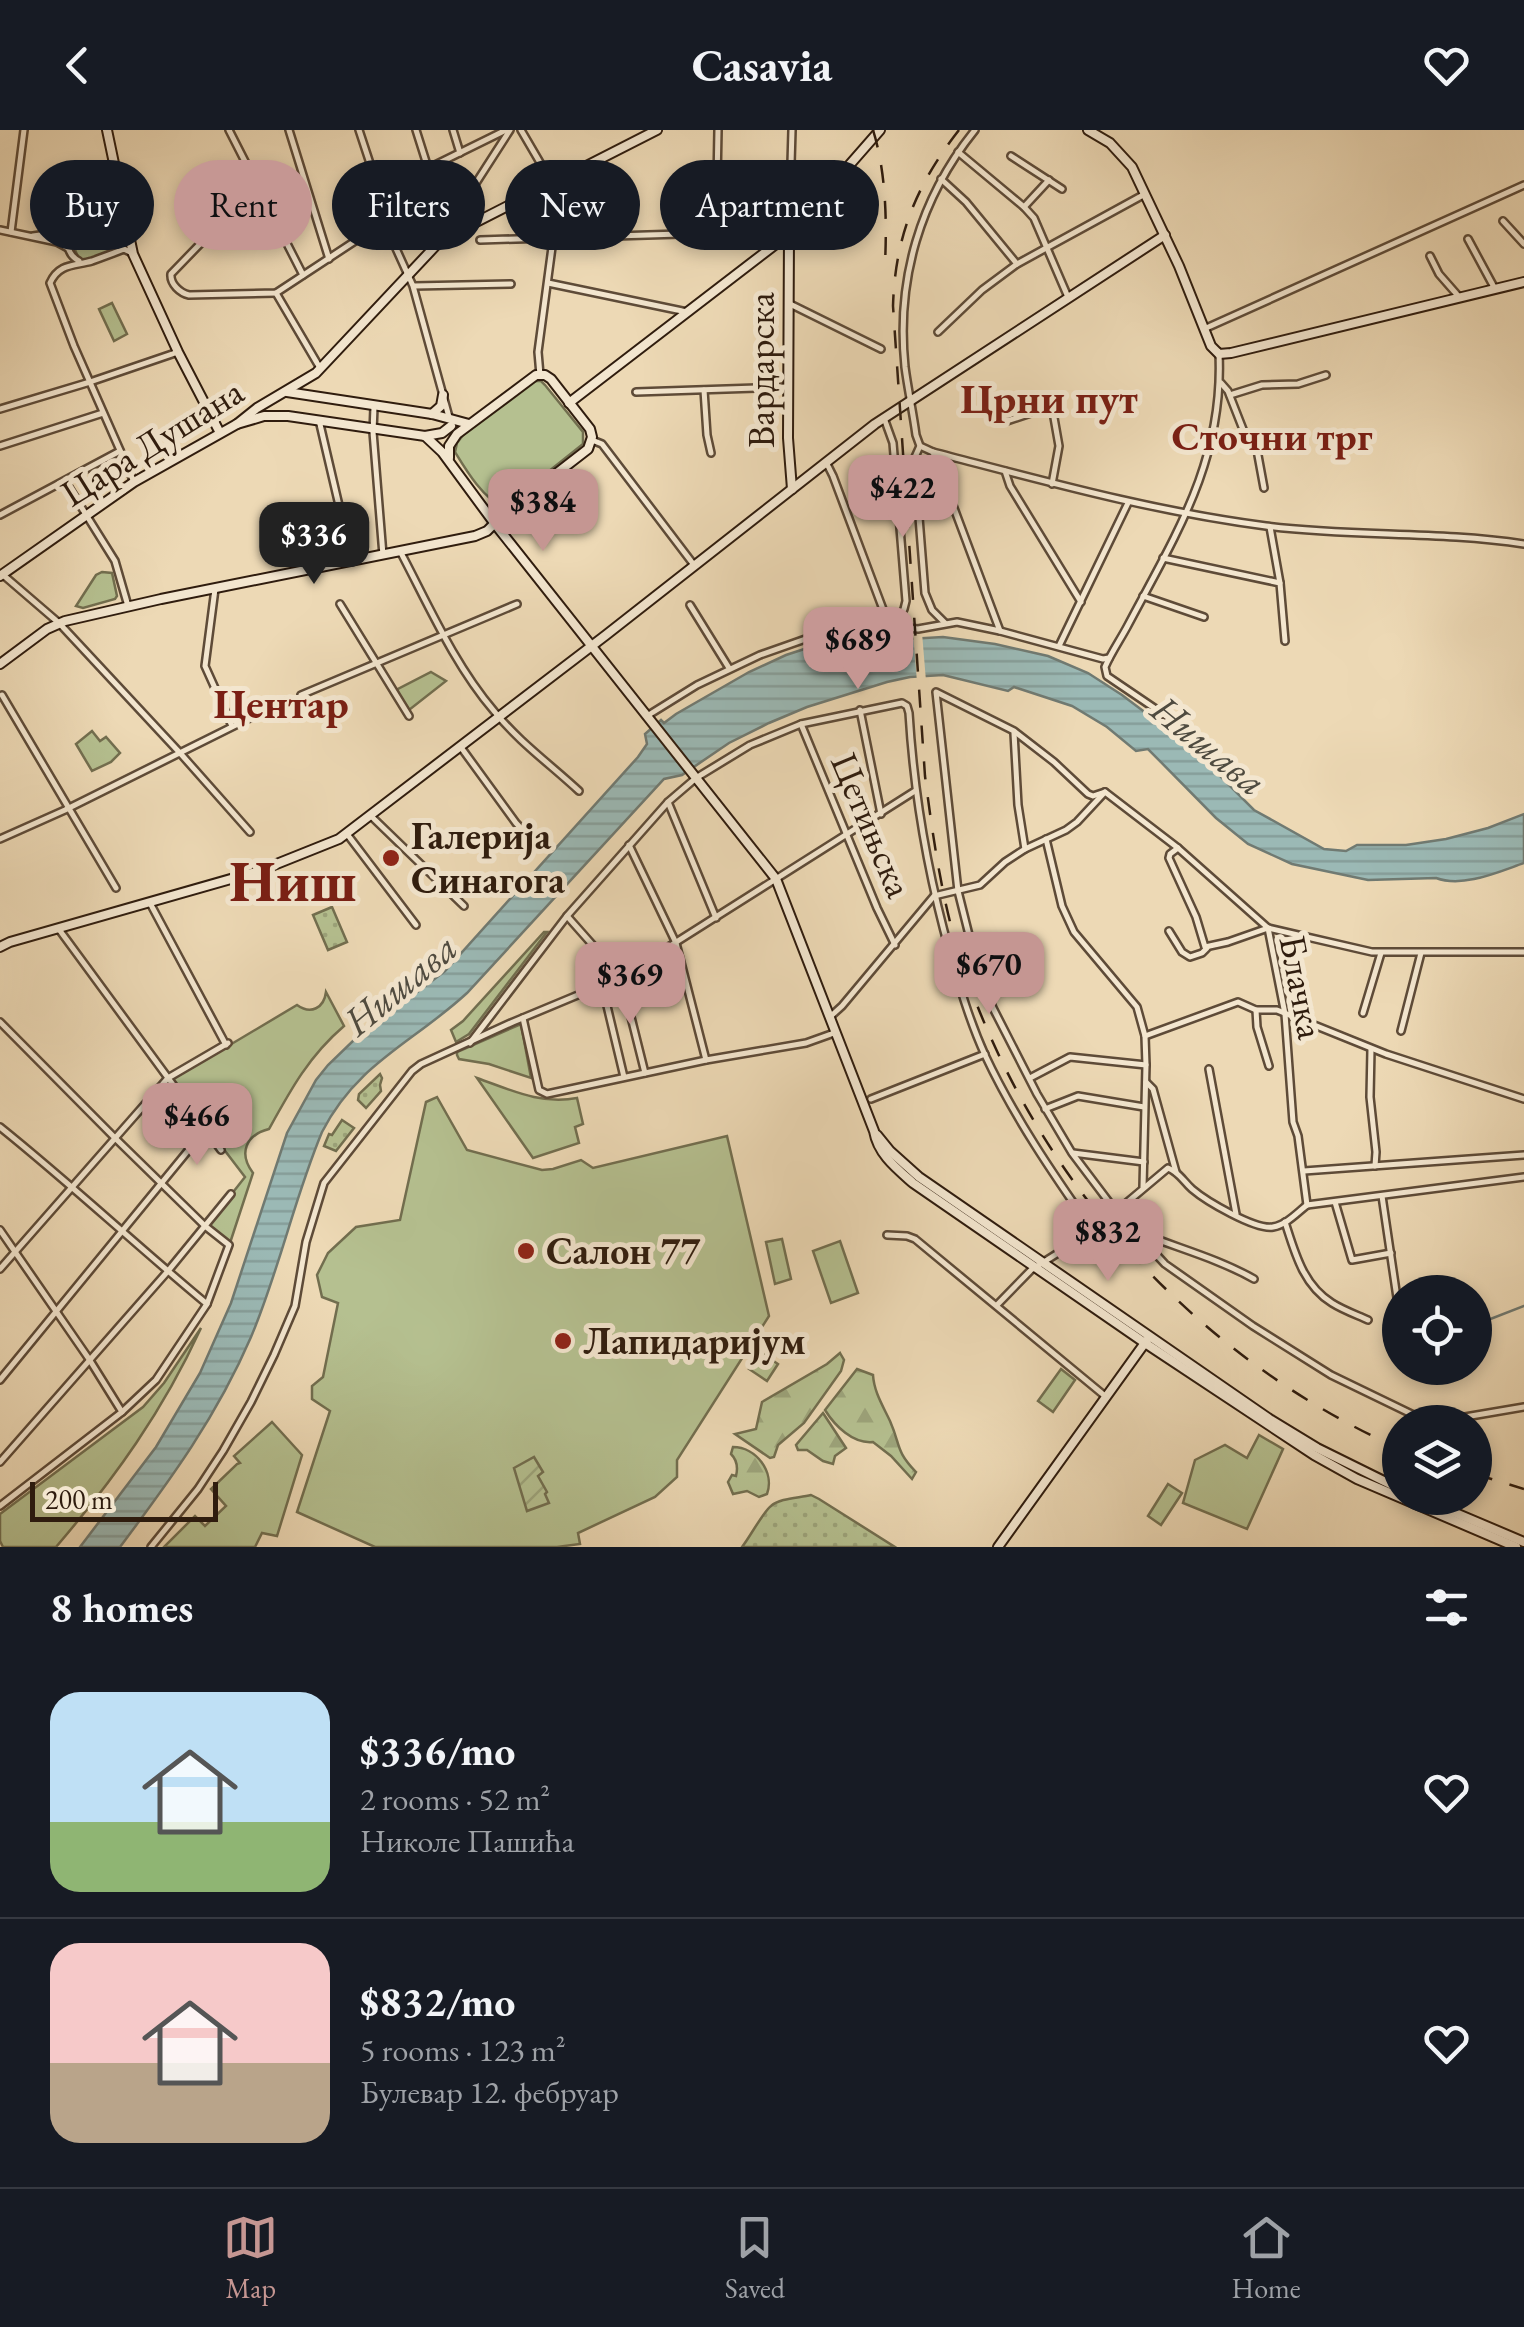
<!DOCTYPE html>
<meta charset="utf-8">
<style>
:root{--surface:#171b24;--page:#20242c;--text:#f1f3f6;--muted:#9ea1a6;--line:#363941;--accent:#c59692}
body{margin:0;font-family:"EB Garamond",serif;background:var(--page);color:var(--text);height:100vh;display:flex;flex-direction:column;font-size:38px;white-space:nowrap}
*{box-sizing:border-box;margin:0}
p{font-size:32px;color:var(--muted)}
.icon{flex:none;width:55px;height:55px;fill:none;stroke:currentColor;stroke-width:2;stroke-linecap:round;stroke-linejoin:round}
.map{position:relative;height:1417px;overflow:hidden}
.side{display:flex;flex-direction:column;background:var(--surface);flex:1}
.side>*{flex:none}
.hud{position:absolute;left:30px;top:30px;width:1000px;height:90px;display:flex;gap:20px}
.buttons{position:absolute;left:1382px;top:1145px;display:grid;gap:20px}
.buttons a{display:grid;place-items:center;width:110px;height:110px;border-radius:50%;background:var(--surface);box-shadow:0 5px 15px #0003;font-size:50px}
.scale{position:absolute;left:30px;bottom:25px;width:188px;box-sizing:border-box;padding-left:10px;border:5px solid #2f1c0e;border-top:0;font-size:28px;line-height:35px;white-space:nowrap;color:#2f1c0e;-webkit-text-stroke:8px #f3e6cf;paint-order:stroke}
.price{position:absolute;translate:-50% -85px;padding:0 22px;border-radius:20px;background:var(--accent);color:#111;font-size:32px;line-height:65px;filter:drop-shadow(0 2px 5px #0008)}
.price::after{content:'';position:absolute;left:50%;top:60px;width:30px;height:22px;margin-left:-15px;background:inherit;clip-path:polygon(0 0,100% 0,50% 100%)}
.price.current{background:#222;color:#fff}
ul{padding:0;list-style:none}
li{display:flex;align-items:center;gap:30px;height:250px;padding:0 50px}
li+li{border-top:2px solid var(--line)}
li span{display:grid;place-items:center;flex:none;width:280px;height:200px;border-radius:30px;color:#555}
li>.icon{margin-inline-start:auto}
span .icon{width:120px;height:120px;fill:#fffc;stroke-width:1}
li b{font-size:42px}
h2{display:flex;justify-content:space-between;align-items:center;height:120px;padding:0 50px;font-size:42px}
.tag{padding:0 35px;border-radius:45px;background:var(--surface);box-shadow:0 5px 15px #0003;font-size:35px;line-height:90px}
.tag.current{background:var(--accent);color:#111}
header{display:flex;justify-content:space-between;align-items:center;height:130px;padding:0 50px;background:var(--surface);font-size:45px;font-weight:700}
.dock{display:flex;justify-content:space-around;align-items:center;height:140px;border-top:2px solid var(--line);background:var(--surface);font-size:28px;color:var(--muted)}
.dock a{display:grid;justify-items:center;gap:5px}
.dock .current{color:var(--accent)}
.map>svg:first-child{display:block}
.grass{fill:url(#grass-dots);stroke:#726e4f;stroke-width:2.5}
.forest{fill:url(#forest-firs);stroke:#726e4f;stroke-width:2.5}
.park{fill:#b5c090;stroke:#726e4f;stroke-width:2.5}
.garden{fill:url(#garden-furrows);stroke:#726e4f;stroke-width:2.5}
.water{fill:url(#water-rules);stroke:#707a72;stroke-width:2.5}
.pier{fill:#edd9b5}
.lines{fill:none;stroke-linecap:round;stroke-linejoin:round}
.stream{stroke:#707a72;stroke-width:2.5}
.street-casing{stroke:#5e4b38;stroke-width:10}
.secondary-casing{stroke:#2f1c0e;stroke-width:12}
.street{stroke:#f3e6cf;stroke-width:5}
.secondary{stroke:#f3e6cf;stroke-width:8}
.rail{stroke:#2f1c0e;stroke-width:2.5;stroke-dasharray:18 18;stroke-linecap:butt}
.poi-dot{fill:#8f2418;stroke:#f3e6cf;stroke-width:4}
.labels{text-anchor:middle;stroke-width:10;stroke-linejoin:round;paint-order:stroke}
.street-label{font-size:38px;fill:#2f1c0e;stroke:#f3e6cf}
.poi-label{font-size:38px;font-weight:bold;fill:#2f1c0e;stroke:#f3e6cf;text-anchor:start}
.neighbourhood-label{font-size:40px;font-weight:bold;fill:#7a1f14;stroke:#f3e6cf}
.water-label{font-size:40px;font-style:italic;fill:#4f4b40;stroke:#f3e6cf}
.quarter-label{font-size:42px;font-weight:bold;fill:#7a1f14;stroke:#f3e6cf}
.town-label{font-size:58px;font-weight:bold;fill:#7a1f14;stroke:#f3e6cf}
</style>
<header><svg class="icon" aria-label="back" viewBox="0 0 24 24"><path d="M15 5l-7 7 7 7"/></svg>Casavia<svg class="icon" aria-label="heart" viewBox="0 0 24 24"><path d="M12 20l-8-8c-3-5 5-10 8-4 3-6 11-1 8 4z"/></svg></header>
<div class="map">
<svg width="1524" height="1417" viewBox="0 0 1524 1417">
<defs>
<pattern id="grass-dots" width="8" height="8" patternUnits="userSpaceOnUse" patternTransform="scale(2.5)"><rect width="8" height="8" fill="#b5c090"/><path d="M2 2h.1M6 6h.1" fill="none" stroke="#9ca47b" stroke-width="1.8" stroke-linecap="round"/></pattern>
<pattern id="forest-firs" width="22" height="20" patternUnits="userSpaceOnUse" patternTransform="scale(2.5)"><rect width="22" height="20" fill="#b5c090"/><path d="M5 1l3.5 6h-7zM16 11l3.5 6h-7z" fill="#9ca47b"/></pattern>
<pattern id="garden-furrows" width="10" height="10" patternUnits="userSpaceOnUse" patternTransform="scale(2.5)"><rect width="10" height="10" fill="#b5c090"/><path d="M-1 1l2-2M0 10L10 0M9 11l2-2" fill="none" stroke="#9ca47b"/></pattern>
<pattern id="water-rules" width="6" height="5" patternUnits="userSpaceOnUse" patternTransform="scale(2.5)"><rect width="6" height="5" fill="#9bb9b5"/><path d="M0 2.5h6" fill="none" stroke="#869e9a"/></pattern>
</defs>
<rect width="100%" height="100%" fill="#edd9b5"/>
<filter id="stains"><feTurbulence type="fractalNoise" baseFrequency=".002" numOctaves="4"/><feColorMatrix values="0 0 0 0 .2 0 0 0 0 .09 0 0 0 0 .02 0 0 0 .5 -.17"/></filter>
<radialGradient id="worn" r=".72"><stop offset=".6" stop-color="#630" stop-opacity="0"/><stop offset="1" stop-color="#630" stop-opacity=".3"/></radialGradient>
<g class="grass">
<polygon points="332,777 347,812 328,820 313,785"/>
<polygon points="380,944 382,948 380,955 381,961 366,978 358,970 359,964"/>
<polygon points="342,990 354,998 336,1021 324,1016 329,1004 332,1005"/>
<path d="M811 1365 819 1369 895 1417H742C750 1407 763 1382 771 1376 780 1368 799 1368 811 1365Z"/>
</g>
<g class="forest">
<polygon points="840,1223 844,1230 841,1241 804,1293 778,1315 774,1327 770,1328 735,1304 756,1299 762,1272 827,1234"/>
<path d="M857 1239 873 1245C874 1262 883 1276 890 1291 901 1316 895 1320 916 1342L912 1349 891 1326 873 1312C853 1314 835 1296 825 1280Z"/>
<polygon points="823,1283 846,1318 835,1326 833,1334 823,1331 807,1320 798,1320 796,1315"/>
<path d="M733 1317C756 1317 775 1342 767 1364L759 1367 747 1361 733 1364 728 1352 732 1345 736 1346C738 1338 737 1330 731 1324Z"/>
</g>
<g class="park">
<path d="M107 90C117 95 122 108 117 118L87 130 79 129 72 113 75 103Z"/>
<polygon points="112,173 127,204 114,211 99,179"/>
<path d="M533 251H541L545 255 583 302V314L504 377C484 370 466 340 455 322L457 313 463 305Z"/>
<polygon points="102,442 112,443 117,466 115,469 83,478 76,476 96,445"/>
<polygon points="431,542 446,551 409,580 396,560"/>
<polygon points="92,601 100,611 106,607 120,623 111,632 92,641 76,614"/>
<polygon points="544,802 547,802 469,904 456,912 451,900 463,891"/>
<path d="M326 862 344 896C309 926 291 959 269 999 246 1005 238 1023 253 1043L230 1113 208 1094 245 1047 171 950 297 875C311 885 324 878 326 862Z"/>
<polygon points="521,894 531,948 489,934 459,929 457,925 457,922"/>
<path d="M477 948C511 960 541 975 577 968L583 994 575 997 579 1013 533 1028Z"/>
<polygon points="437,967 467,1020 542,1040 553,1039 581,1030 593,1038 727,1006 769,1186 677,1330 677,1347 655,1367 578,1403 580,1414 557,1417 375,1417 297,1382 330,1281 312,1269 312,1256 323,1247 338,1173 322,1167 317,1145 328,1123 356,1097 400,1090 426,972"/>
<polygon points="782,1109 791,1149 775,1154 766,1112"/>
<polygon points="840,1111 858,1163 831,1173 813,1121"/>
<path d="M201 1198C163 1281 115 1348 56 1417H3L0 1411V1384L143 1277 164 1253Z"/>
<polygon points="760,1222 778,1234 767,1251 749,1239"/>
<polygon points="1061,1239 1075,1250 1053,1282 1038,1271"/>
<polygon points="272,1292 302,1325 277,1406 262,1403 255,1417 164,1417 195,1386 205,1396 226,1376 211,1359 237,1334 240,1333 234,1326"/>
<polygon points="1259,1305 1283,1319 1247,1399 1183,1373 1195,1330 1225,1315 1247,1328"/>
<polygon points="1168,1354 1182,1363 1161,1395 1148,1386"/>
</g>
<polygon class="garden" points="534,1327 543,1342 538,1346 547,1362 545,1364 549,1373 527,1381 514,1338"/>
<path class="water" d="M897 499 908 509 943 507 995 514 1048 526 1088 543 1122 565 1191 617 1254 680 1324 719 1346 721 1357 715H1406L1446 709 1488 698 1524 684V733C1498 742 1463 758 1436 748L1368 750 1292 734 1248 714 1216 688 1148 619 1136 621 1107 597 1072 576 1014 557 1008 561 943 545 910 547 887 552 807 577 769 593 729 613 682 645 664 649 467 863C413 913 357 933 322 1002 294 1069 279 1141 251 1207 217 1286 171 1349 120 1417H80L156 1317 200 1243 231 1173 287 1003 316 950 328 935 355 909 445 841 638 627 647 614 645 604 661 590 664 593 676 584 749 542 786 525 838 508Z"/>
<polygon class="pier" points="913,503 922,503 926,551 917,552"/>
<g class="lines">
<polyline class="stream" points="1475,1195 1524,1176"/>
<defs>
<g id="street">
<polyline points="229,0 303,145"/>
<polyline points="289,0 329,129"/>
<polyline points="359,0 385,79 384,92 413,156 449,287"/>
<polyline points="416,0 428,38"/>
<polyline points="453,0 460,23"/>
<polyline points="521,0 559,65 538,222 540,245"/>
<polyline points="958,22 1024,77 1034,88 1068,167"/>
<polyline points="1011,26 1062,59"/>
<polyline points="941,49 966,72 1017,134"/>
<path d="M257 55 171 144C170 154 180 163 189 165L276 163 384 92"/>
<polyline points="380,62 506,0"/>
<polyline points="1024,77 1049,50"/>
<polyline points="458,81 510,0"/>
<polyline points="1503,91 1524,114"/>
<path d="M75 97C65 109 65 123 79 131"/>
<polyline points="0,100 57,112 68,118"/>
<polyline points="789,101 792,0"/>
<polyline points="11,102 24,0"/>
<polyline points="716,103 718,0"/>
<path d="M33 106C56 103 109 93 120 71"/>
<polyline points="1468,109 1495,159"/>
<polyline points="480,110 746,102"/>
<path d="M132 123 124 119C114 123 103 127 92 131 75 136 59 133 50 153L74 216 134 352"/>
<polyline points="1430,126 1439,144 1460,168"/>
<polyline points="548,153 687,182"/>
<polyline points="414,156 511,154"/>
<polyline points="276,163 320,238"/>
<polyline points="790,174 881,219"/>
<polyline points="1204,199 1524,55"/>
<polyline points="938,202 982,160 1017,134 1145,64"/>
<polyline points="1221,253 1228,261 1246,307 1257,320 1264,358"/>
<polyline points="704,260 707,305 711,323"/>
<polyline points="636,262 788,257"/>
<polyline points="1230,265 1262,255 1298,254 1326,245"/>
<polyline points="374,277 373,302 383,425"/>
<polyline points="0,279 90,252 178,222"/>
<polyline points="884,288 893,313 906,471 904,479 896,493"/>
<polyline points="319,290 352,431"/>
<polyline points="1007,291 1046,278 1053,282 1059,316 1052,354"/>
<polyline points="592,310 602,314 694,435"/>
<polyline points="0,316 103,283"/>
<path d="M920 316 933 322C1045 351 1151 381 1266 396 1352 407 1439 401 1524 414"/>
<polyline points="933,322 1000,501"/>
<polyline points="826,332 833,346 887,490"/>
<polyline points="1005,341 1010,356 1081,472"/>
<polyline points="65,351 115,431 128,476"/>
<polyline points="0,385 120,321"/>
<polyline points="1270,397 1280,453"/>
<path d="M400 421C429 476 454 534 494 581 518 611 551 635 579 661"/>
<polyline points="1163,428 1280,453 1285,511"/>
<polyline points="2,444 59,493 180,623 250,702"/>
<polyline points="215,459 205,536 232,596"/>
<polyline points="1143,466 1204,487"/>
<polyline points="340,474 409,586"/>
<polyline points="690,475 729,538"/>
<path d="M945 493 932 480 925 463 915 337V327L920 316 916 305C913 282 908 260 905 237 896 150 920 68 975 0"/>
<polyline points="1059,516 1128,373"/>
<polyline points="2,565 116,758"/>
<polyline points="301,565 517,474"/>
<polyline points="860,580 881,684"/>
<polyline points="647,586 697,555 760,525 814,506 869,492 892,491 907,498 918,499 957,492 1000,501 1103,529 1109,528"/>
<polyline points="801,594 877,778 895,815"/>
<polyline points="1014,603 1018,675 1025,719"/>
<polyline points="460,616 516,693 530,708"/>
<path d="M1211 623 1169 588 1107 546 1105 537C1111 523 1120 510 1127 497 1175 406 1224 331 1219 224"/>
<polyline points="1105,662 1093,666 1088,664 1054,632 1014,601 936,562 958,761 977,837 993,878 1037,964 1072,1023 1115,1080 1165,1134 1253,1196 1331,1245 1428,1292"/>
<polyline points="1105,662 1178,718 1268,798 1285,884 1293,992 1298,1006 1307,1075"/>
<polyline points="668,672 716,788"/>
<polyline points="371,686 464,776"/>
<polyline points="347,704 416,795"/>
<polyline points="0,709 65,680 266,580"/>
<polyline points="1046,709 1062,776 1074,802 1137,877 1145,906 1146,935 1143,1057"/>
<polyline points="629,715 676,813 706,930"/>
<polyline points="1178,718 1170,724 1169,728 1196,787 1205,817 1228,812 1268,798"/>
<polyline points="150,773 226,915"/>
<polyline points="567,786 621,847 645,943"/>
<polyline points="58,798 221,1020"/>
<polyline points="1268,798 1372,822 1524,822"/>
<polyline points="1169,801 1182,822 1190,827 1202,823 1207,818"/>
<polyline points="602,855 624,947"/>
<polyline points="1256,880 1257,897 1269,936"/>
<polyline points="1363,883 1381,823"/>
<polyline points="831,886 842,876 934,766 980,755 1005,732 1025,719 1066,700 1077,692 1104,663"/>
<polyline points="523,888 539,960 547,964 706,930 806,913 834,903"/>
<polyline points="0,892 115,1008 205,1096 229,1115 207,1174 156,1250 122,1282 0,1376"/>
<polyline points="1401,901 1421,823"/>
<polyline points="1145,906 1238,872 1256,880 1277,880 1386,924 1524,969"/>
<path d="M470 913 567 786 668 672 696 648 750 615 801 594 902 573 907 576 909 583C914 665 928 745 950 823 960 858 970 892 985 925 1014 987 1053 1044 1093 1101"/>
<polyline points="1371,919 1370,967 1376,1022 1375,1036"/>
<polyline points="1209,939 1236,1084"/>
<polyline points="1030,948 1070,927 1146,935"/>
<polyline points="1146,952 1153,959 1176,1042"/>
<polyline points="871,969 985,924"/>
<polyline points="1045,979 1078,966 1144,977"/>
<path d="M0 997C71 1054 137 1116 207 1174"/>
<polyline points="1073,1023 1144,1032"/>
<polyline points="1304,1041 1524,1025"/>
<polyline points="1382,1066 1400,1188"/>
<polyline points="1335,1072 1352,1130 1391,1123"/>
<polyline points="1307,1075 1524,1047"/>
<path d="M1285 1092C1295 1123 1303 1155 1332 1173 1343 1180 1357 1185 1368 1190"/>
<polyline points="0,1100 89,1229 122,1282"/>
<path d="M1138 1102C1177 1118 1217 1128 1254 1149"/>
<polyline points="887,1105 907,1106 915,1109 1105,1266"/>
<polyline points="0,1139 168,948 228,913"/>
<path d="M997 1175 1031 1140 1093 1101 1168 1038C1179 1042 1183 1051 1192 1059 1206 1071 1255 1100 1273 1097 1286 1095 1297 1083 1307 1075"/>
<polyline points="0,1250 205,1000"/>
<polyline points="1443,1292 1465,1287 1524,1277"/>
<polyline points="0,1332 168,1141 231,1064"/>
<polyline points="151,1417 198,1359 223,1321 251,1272 274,1225 295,1176 306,1112 324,1053 412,941 421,934 513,892 621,847 915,661"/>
</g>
<g id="secondary">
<polyline points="107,0 133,124 178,222 220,303"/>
<polyline points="1088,0 1110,13 1132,37 1179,136 1211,216 1219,224 1231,223 1524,152"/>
<polyline points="789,104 788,308 792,359"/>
<polyline points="287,262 432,284 469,294"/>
<polyline points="569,273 789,104 880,0"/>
<polyline points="432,284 441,276 443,265"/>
<path d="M237 294 264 286H288L425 306 442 322 495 394 776 749 874 1001C878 1024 896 1038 913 1053L1145 1213 1314 1325 1357 1349 1516 1417"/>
<polyline points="425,306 442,303 451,296"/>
<polyline points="449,328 449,316 457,304 536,245 545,245 551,249 590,299 592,307 588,319 508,381 495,394"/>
<polyline points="0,446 134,352 237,294 257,278 316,243 441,110 657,0"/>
<polyline points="0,534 47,499 65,491 161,469 475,406 487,401 495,393"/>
<polyline points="0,817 10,812 259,741 339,709 606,505 875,294 1165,105"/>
<polyline points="877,1005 890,1021 919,1047 1271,1290 1317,1318 1400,1359"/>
<polyline points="1420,1368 1524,1412"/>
<polyline points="998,1417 1147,1210"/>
</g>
</defs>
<use href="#street" class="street-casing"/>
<use href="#secondary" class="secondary-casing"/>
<use href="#street" class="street"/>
<use href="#secondary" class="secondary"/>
<g class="rail">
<path d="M873 0C886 42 887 90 885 134"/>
<path d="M959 0C916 55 895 107 893 176L925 646C933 708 942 771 961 831 1033 1048 1193 1226 1400 1319"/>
<polyline points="1475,1344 1524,1359"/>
</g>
</g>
<g class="poi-dot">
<circle cx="391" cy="728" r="10"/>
<circle cx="526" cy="1121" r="10"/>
<circle cx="563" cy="1211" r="10"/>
</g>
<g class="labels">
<g class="street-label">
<text transform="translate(761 240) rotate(-90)" y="13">Вардарска</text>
<text transform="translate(152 312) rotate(-32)" y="13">Цара Душана</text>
<text transform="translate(872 695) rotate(67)" y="13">Цетињска</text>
<text transform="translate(1302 857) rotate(79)" y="13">Блачка</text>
</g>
<g class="poi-label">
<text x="411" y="719">Галерија<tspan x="411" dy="44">Синагога</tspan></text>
<text x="546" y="1134">Салон 77</text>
<text x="583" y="1224">Лапидаријум</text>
</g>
<g class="neighbourhood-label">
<text x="1272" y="320">Сточни трг</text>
</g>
<g class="water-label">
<text transform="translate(1209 615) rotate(39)" y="14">Нишава</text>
<text transform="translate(400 854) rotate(-40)" y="14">Нишава</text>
</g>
<g class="quarter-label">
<text x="1049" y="283">Црни пут</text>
<text x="281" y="588">Центар</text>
</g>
<g class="town-label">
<text x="293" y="771">Ниш</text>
</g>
</g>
<rect width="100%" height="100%" filter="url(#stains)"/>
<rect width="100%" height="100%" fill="url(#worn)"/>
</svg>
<div class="buttons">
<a><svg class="icon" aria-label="locate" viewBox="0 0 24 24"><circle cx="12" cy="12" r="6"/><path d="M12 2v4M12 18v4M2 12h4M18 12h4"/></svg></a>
<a><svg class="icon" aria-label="layers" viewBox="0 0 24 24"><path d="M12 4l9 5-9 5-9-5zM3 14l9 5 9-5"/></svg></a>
</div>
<div class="scale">200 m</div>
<b class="price" style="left:903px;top:410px">$422</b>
<b class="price" style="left:543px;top:424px">$384</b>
<b class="price current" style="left:314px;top:457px">$336</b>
<b class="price" style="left:858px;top:562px">$689</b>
<b class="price" style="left:989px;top:887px">$670</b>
<b class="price" style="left:630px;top:897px">$369</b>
<b class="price" style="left:197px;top:1038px">$466</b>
<b class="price" style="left:1108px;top:1154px">$832</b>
<div class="hud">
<a class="tag">Buy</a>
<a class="tag current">Rent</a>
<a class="tag">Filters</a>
<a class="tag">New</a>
<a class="tag">Apartment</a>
</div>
</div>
<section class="side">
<h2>8 homes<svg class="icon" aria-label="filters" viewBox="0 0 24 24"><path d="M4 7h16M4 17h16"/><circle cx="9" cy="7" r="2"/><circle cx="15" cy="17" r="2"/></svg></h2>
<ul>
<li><span style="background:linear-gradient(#bfe0f5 65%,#8fb573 0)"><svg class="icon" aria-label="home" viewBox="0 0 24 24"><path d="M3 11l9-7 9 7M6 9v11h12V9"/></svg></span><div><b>$336/mo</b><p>2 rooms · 52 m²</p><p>Николе Пашића</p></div><svg class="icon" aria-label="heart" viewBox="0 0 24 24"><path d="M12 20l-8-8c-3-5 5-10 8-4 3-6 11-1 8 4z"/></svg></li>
<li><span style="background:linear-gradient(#f6c9c9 60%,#b9a48a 0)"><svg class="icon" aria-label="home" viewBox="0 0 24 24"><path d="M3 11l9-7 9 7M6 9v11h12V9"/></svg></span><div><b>$832/mo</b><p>5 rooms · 123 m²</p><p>Булевар 12. фебруар</p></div><svg class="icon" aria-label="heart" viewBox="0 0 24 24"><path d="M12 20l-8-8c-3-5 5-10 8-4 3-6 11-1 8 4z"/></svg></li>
</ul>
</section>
<nav class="dock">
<a class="current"><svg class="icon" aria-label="map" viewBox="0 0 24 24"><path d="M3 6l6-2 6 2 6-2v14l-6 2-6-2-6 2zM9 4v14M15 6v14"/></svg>Map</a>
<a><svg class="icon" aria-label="saved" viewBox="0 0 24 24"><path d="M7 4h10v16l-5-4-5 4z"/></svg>Saved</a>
<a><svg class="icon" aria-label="home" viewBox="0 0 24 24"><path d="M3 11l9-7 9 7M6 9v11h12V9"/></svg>Home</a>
</nav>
